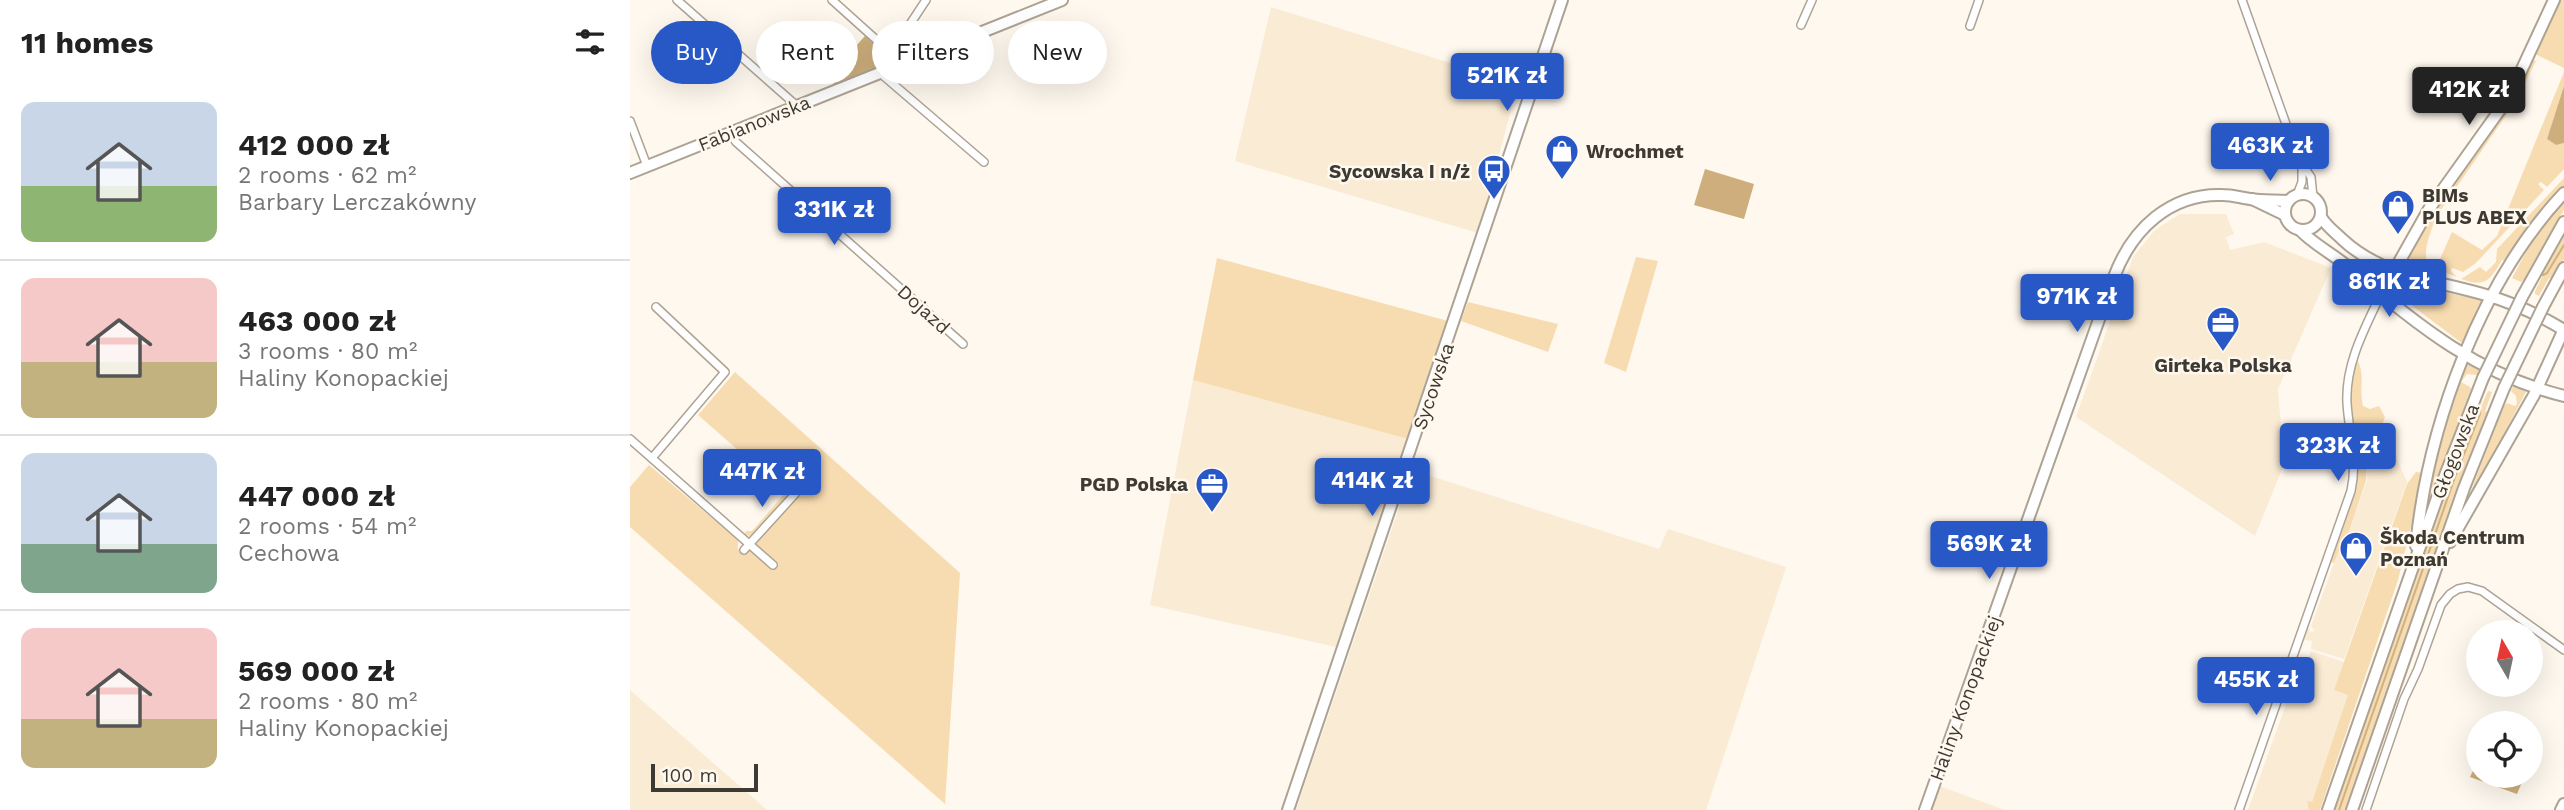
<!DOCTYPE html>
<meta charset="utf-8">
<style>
:root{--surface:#fff;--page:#f2f2f2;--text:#222;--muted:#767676;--line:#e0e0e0;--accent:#2858c6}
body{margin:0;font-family:"Work Sans",sans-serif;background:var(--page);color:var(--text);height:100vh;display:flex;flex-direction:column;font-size:26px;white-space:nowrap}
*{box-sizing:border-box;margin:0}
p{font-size:23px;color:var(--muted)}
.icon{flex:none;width:38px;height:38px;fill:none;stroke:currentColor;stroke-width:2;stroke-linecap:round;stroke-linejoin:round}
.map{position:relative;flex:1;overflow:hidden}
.side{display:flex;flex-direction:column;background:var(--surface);width:630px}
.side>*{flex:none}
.hud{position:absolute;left:21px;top:21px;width:665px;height:63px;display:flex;gap:14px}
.needle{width:46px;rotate:351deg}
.controls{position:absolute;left:1836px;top:620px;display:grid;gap:14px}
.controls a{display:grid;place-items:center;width:77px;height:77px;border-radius:50%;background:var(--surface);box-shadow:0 7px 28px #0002;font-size:35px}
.scale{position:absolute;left:21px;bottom:18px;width:107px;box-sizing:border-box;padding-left:7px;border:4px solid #3d3933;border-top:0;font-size:19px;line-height:24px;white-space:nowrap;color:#3d3933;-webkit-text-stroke:5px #fff8ee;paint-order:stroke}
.price{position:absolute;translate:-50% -60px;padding:0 16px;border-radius:7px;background:var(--accent);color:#fff;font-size:23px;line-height:46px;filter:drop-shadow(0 2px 4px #0008)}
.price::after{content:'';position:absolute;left:50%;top:42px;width:21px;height:16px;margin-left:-10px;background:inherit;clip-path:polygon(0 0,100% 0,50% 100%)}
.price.current{background:#222;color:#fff}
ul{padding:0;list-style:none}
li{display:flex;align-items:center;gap:21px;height:175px;padding:0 21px}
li+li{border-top:2px solid var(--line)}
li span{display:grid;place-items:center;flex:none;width:196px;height:140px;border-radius:14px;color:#555}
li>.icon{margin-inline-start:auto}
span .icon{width:84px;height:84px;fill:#fffc;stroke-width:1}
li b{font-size:30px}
h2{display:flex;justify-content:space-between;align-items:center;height:84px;padding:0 21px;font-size:30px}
.tag{padding:0 24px;border-radius:32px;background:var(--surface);box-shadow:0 7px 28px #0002;font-size:24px;line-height:63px}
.tag.current{background:var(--accent);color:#fff}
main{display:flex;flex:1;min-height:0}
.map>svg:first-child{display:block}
.built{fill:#faebd4}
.green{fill:#f7dcb1}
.forest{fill:#cdae7c}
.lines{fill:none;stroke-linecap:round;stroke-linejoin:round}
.stream{stroke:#d0b17f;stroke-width:2}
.street-casing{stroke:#ada394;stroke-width:10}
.secondary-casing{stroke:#ada394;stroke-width:14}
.street{stroke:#fff;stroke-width:7}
.secondary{stroke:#fff;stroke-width:10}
.secondary-bridge-casing{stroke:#ada394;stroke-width:14;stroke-linecap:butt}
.secondary-bridge{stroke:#fff;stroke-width:10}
.labels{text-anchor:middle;stroke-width:5;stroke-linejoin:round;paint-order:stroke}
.street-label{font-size:19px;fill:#3d3933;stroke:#fff8ee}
.poi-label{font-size:19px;font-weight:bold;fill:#3d3933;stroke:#fff8ee;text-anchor:start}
</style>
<main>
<section class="side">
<h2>11 homes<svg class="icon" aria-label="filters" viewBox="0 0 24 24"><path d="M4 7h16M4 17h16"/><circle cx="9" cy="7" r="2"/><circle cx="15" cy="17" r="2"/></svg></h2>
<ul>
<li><span style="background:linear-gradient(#c9d6e8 60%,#8fb573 0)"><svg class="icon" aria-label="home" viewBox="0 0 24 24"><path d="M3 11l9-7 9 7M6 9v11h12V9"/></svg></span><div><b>412 000 zł</b><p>2 rooms · 62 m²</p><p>Barbary Lerczakówny</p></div></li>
<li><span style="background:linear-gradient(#f6c9c9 60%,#c2b280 0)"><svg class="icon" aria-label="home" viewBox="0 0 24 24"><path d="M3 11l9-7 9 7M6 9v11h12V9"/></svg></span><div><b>463 000 zł</b><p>3 rooms · 80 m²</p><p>Haliny Konopackiej</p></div></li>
<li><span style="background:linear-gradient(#c9d6e8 65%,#7fa58c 0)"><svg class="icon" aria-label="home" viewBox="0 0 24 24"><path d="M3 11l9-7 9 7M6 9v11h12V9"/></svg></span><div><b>447 000 zł</b><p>2 rooms · 54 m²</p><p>Cechowa</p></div></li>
<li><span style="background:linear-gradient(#f6c9c9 65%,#c2b280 0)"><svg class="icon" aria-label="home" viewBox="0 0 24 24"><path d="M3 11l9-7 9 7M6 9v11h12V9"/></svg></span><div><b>569 000 zł</b><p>2 rooms · 80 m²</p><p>Haliny Konopackiej</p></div></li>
</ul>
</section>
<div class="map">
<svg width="1934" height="810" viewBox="0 0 1934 810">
<rect width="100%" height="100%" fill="#fff8ee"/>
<g class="built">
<polygon points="641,7 888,84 848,233 605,161"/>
<polygon points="1550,214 1596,214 1604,234 1596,237 1600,250 1634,242 1701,268 1648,389 1654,464 1625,536 1446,417 1503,257 1525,230"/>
<polygon points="563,380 778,439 706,647 520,605"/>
<polygon points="1752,427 1777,482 1714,659 1681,649 1682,641 1675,640 1670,645 1677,626 1681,632 1685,631 1681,626 1711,544 1714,545 1737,481 1737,464"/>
<polygon points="782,470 1029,549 1038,529 1156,567 1076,810 666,810"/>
<polygon points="1681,651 1729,667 1679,810 1618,810 1669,668 1674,670"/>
<polygon points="0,690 137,810 0,810"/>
<polygon points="1304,784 1375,810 1295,810"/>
</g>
<g class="green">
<polygon points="1929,0 1934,0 1934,68 1905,54"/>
<path d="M1904 60 1906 61 1886 101 1806 217C1801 232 1793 248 1797 264L1806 268 1822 232 1852 250 1867 236 1934 72V86L1917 139 1926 145 1934 143V169L1917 187 1911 182 1908 184 1914 190 1846 263 1833 272 1822 268 1821 271 1827 277 1782 261 1779 258 1780 254 1793 228Z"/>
<path d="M1934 178V187L1874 261 1872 260C1860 280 1856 288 1831 279L1850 267 1856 272 1866 262 1867 249Z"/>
<polygon points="1934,199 1934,210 1894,280 1891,282 1882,278 1906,233"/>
<polygon points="1934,232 1934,259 1923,279 1919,278 1909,296 1905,294 1905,291 1913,275 1911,272"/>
<polygon points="1006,257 1028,261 996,372 974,363"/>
<polygon points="587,258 818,321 778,439 563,380"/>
<polygon points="1771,284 1853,300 1833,344 1768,295 1762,286"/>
<polygon points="838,302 928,324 918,352 831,321"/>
<path d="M1728 361C1735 375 1729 391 1733 406L1740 409 1749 406 1755 417 1737 464 1736 481 1714 546H1711L1704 563 1701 562C1713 525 1733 486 1728 446 1725 420 1713 386 1728 361Z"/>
<polygon points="1837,362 1850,369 1847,375 1837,374 1831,382 1840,387 1841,389 1792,519 1811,439"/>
<polygon points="105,372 330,573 315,804 0,527 0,487 19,465 108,540 108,549 114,554 121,550 146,564 126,546 127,531 121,536 114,535 116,531 122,531 156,492 68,415"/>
<polygon points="1884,385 1897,390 1832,514 1874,406 1877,403 1885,406 1887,404 1886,396 1881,391"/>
<polygon points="1858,391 1862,392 1855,411 1859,413 1825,500 1717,810 1703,810 1817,485 1846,408 1850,409"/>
<polygon points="1786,472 1794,473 1768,580 1690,810 1679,810 1677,801 1682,802 1718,695 1704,690 1777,484"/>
</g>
<g class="forest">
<polygon points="235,36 255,55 255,64 204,84 198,77"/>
<polygon points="1934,86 1934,143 1926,145 1917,139"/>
<polygon points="1075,169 1124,184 1114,219 1064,205"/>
<polygon points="1848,760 1848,775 1895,775 1887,794 1840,777"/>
</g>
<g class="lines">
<g class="stream">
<polyline points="1913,275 1917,273 1934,245"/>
<polyline points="1709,810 1826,474 1850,414 1849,409"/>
</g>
<defs>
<g id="street">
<polyline points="47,0 167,106"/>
<polyline points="202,0 261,53 268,65"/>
<polyline points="1612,0 1656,124 1672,164 1681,177 1683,197"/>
<polyline points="1171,25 1182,0"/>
<polyline points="1340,26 1349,0"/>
<polyline points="261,53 296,0"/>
<polyline points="249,72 354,162"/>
<polyline points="0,121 17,166"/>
<polyline points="100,133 106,142 333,344"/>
<polyline points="1667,195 1672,182 1672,164"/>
<polyline points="0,439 143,565"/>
<polyline points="22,458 95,372 26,307"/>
<polyline points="114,550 165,494"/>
<path d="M1609 810 1721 491C1728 458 1719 435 1717 403 1715 364 1735 328 1751 294"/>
<polyline points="1736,810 1774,699 1788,669 1811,605 1820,594 1828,589 1838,587 1852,591 1934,650"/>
</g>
<g id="secondary">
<polyline points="0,173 432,0"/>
<circle cx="1673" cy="212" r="18"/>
<polyline points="1622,199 1655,215"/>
<path d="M1691 217C1697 227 1705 232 1713 240 1753 277 1806 280 1856 295 1884 303 1909 315 1934 330"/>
<path d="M1670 230C1683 244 1703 254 1717 266 1786 323 1845 374 1934 396"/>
<polyline points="1751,294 1799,209 1879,97 1924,0"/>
<polyline points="1892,297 1934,222"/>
<polyline points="1913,307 1934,268"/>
<polyline points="1820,542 1904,395 1934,329"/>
<path d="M1786 546C1798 425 1850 282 1934 193"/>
<polyline points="658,810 932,0"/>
<path d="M1295 810 1484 277C1502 229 1540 193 1593 195 1603 195 1611 198 1620 199 1632 201 1646 200 1658 201"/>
<polyline points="1698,810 1814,478 1853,378"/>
<polyline points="1722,810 1834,488 1874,388"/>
<polyline points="1931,810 1934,804"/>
</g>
</defs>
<use href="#street" class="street-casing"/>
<use href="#secondary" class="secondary-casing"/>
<use href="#street" class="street"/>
<use href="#secondary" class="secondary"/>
<defs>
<g id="secondary-bridge">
<polyline points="1853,378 1892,297"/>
<polyline points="1874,388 1913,307"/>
</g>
</defs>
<use href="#secondary-bridge" class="secondary-bridge-casing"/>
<use href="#secondary-bridge" class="secondary-bridge"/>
</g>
<defs>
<symbol id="shop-pin" viewBox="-11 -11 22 30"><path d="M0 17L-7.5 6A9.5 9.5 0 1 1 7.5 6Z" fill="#2858c6" stroke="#fff8ee"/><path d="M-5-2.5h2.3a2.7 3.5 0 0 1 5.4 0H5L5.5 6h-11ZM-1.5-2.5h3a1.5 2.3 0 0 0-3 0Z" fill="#fff"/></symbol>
<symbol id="bus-pin" viewBox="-11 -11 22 30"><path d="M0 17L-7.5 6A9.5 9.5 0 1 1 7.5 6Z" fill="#2858c6" stroke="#fff8ee"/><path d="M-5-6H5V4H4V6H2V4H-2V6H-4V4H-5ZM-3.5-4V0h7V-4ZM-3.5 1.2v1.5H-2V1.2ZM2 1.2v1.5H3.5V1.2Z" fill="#fff"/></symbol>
<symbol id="office-pin" viewBox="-11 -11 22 30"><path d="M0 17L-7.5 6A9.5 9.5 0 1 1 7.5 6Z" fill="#2858c6" stroke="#fff8ee"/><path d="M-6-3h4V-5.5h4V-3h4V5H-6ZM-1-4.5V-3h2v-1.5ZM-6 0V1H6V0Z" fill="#fff"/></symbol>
</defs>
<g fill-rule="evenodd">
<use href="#shop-pin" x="913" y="132" width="38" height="52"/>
<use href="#bus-pin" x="845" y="152" width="38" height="52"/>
<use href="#shop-pin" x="1749" y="187" width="38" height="52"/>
<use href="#office-pin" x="1574" y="304" width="38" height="52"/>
<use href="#office-pin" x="563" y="465" width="38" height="52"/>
<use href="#shop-pin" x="1707" y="529" width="38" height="52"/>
</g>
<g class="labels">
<g class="street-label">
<text transform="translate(124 123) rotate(-22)" y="7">Fabianowska</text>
<text transform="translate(294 309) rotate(42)" y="7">Dojazd</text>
<text transform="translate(803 386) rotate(-71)" y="7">Sycowska</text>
<text transform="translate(1825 451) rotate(-69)" y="7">Głogowska</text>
<text transform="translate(1335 698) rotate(-70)" y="7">Haliny Konopackiej</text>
</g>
<g class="poi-label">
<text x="956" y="158">Wrochmet</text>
<text x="840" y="178" text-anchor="end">Sycowska I n/ż</text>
<text x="1792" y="202">BIMs<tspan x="1792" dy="22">PLUS ABEX</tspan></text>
<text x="1593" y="372" text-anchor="middle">Girteka Polska</text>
<text x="558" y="491" text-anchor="end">PGD Polska</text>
<text x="1750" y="544">Škoda Centrum<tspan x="1750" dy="22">Poznań</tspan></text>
</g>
</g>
</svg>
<div class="controls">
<a><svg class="needle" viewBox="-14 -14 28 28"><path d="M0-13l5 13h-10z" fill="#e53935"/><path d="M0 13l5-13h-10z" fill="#767676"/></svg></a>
<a><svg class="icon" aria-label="locate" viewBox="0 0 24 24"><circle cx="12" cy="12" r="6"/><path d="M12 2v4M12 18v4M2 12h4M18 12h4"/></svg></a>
</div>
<div class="scale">100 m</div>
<b class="price" style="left:877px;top:113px">521K zł</b>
<b class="price current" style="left:1839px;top:127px">412K zł</b>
<b class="price" style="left:1640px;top:183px">463K zł</b>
<b class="price" style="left:204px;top:247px">331K zł</b>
<b class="price" style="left:1759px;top:319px">861K zł</b>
<b class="price" style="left:1447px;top:334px">971K zł</b>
<b class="price" style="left:1708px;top:483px">323K zł</b>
<b class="price" style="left:132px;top:509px">447K zł</b>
<b class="price" style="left:742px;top:518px">414K zł</b>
<b class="price" style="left:1359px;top:581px">569K zł</b>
<b class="price" style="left:1626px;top:717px">455K zł</b>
<div class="hud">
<a class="tag current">Buy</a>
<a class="tag">Rent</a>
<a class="tag">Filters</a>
<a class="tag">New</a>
</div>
</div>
</main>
